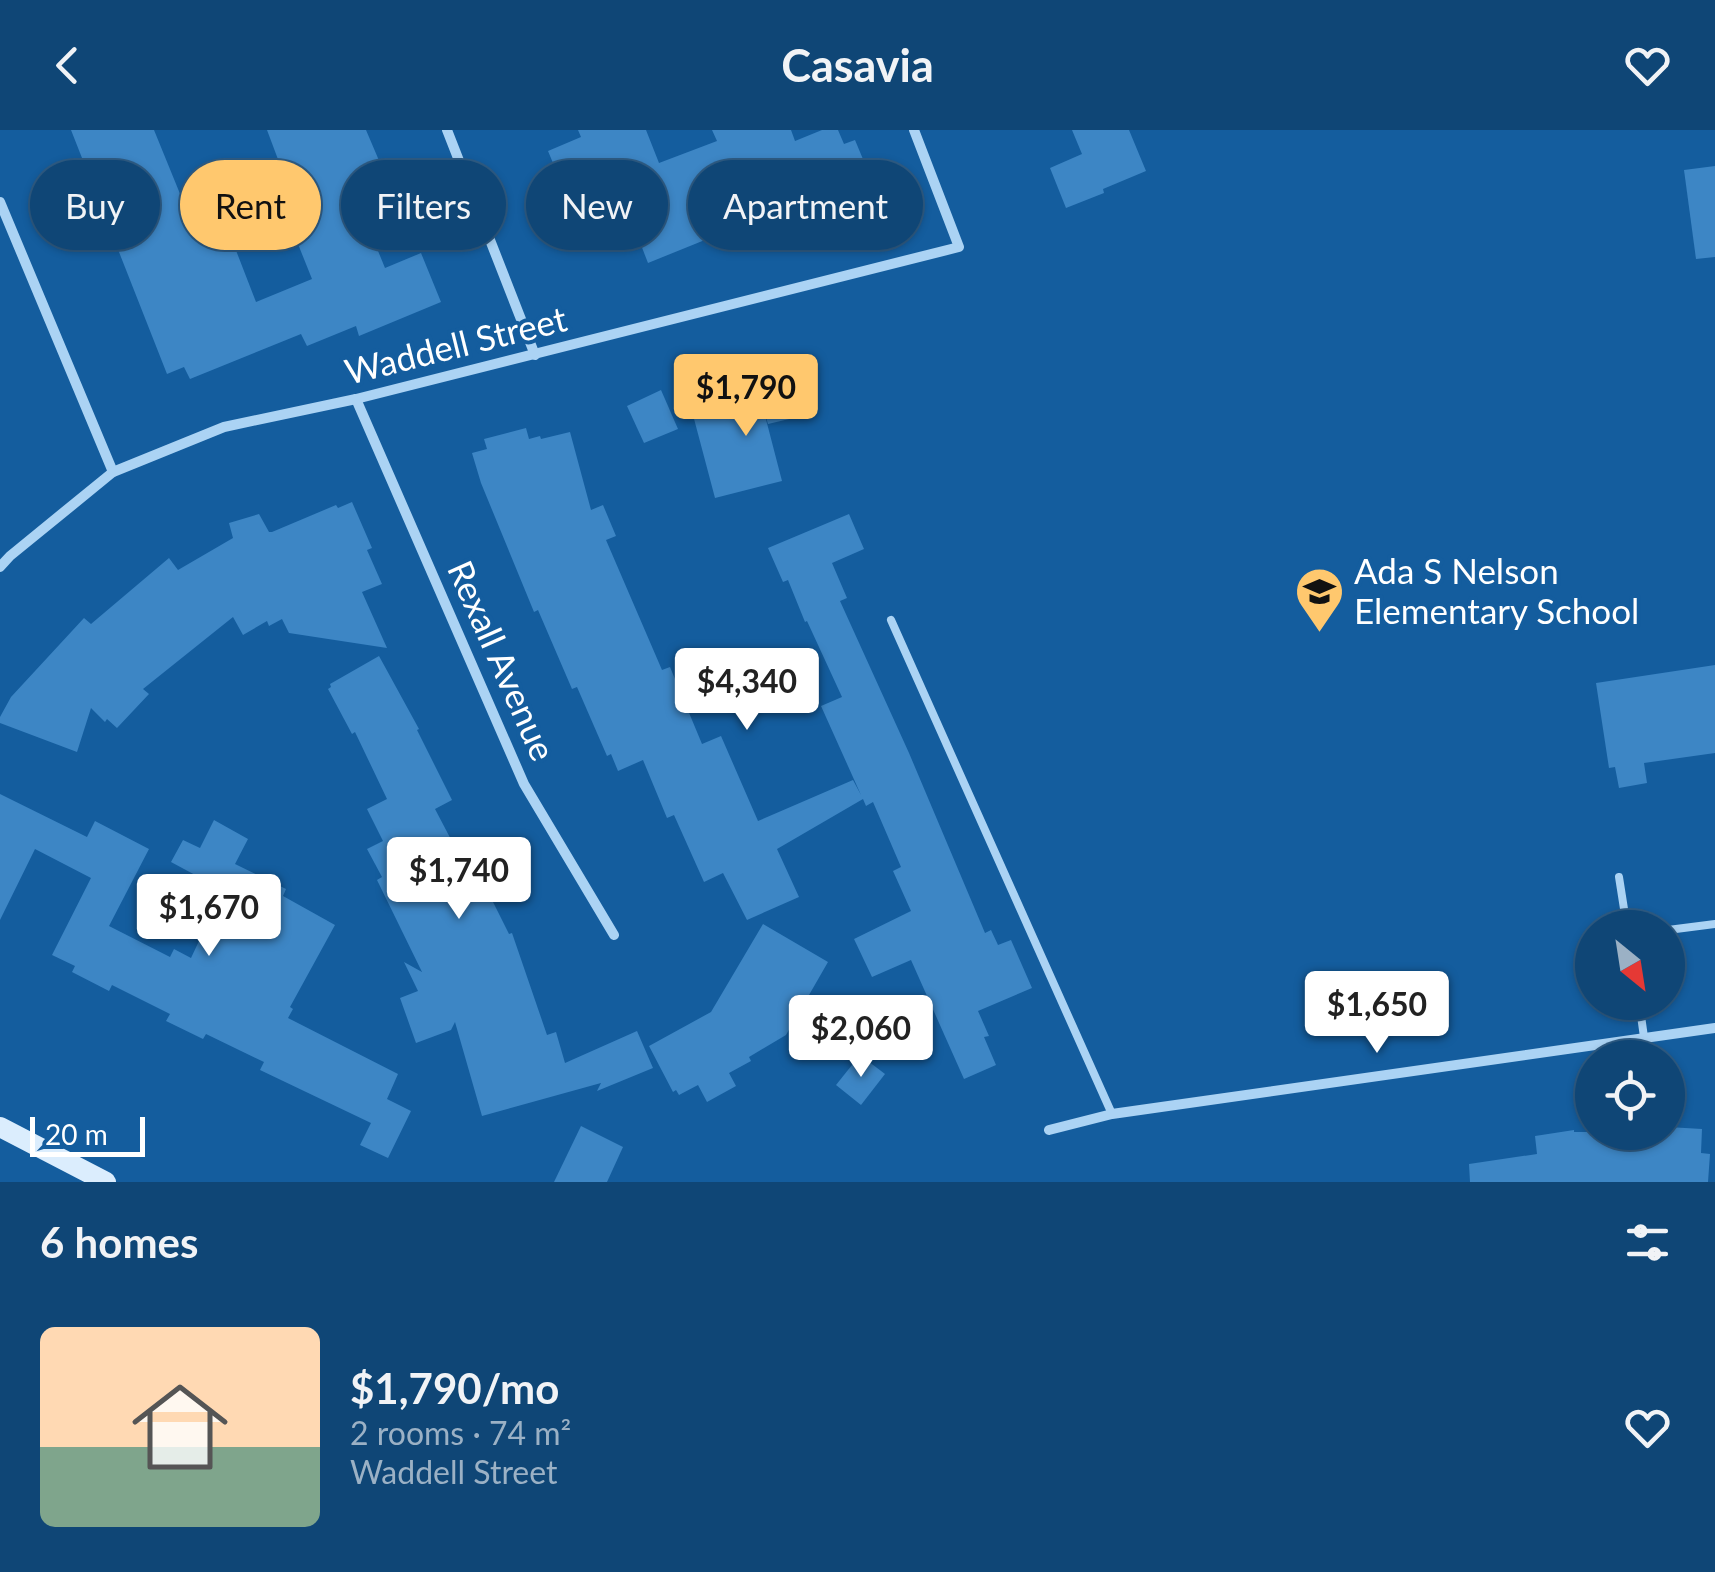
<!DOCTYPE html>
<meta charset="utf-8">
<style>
:root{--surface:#0f4676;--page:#1d507e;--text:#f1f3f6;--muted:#9bb1c5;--line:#2f5e88;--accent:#ffc86e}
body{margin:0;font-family:Lato,sans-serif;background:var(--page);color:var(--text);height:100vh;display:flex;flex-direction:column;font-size:38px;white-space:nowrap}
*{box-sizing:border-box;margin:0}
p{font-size:32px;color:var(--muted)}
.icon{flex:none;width:55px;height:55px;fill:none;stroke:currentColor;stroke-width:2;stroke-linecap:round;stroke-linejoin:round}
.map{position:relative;height:1052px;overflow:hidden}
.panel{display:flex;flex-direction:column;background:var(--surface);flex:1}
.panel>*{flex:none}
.hud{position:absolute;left:30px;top:30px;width:1000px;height:90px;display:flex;gap:20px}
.needle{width:65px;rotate:150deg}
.fabs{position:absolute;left:1575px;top:780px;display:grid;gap:20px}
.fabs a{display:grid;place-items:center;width:110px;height:110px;border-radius:50%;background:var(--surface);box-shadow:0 2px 8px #0004,0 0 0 2px var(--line);font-size:50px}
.scale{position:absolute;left:30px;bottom:25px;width:115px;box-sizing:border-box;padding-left:10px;border:5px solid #fff;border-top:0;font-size:28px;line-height:35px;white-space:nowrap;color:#fff;-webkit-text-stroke:8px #145d9e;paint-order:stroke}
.price{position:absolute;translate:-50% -85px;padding:0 22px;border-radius:10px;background:#fff;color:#222;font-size:32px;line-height:65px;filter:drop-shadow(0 2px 5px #0008)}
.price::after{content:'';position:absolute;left:50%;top:60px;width:30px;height:22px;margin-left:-15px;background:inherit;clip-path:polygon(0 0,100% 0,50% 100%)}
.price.selected{background:var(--accent);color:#111}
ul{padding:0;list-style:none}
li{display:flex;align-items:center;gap:30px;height:250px;padding:0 40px}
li+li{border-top:2px solid var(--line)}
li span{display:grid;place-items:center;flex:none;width:280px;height:200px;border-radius:15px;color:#555}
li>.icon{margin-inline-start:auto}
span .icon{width:120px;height:120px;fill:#fffc;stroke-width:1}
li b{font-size:42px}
h2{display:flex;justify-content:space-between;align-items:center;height:120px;padding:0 40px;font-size:42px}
.tag{padding:0 35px;border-radius:45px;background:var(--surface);box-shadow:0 2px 8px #0004,0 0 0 2px var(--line);font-size:35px;line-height:90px}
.tag.selected{background:var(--accent);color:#111}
header{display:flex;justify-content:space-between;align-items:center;height:130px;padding:0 40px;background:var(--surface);font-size:45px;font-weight:700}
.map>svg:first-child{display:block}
.building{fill:#3d86c5}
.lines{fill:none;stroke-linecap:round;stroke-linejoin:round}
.lane{stroke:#abd3f4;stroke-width:8}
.street{stroke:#abd3f4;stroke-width:10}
.secondary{stroke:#dbedfd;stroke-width:20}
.labels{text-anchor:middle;stroke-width:8;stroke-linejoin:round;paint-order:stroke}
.street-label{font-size:35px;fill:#fff;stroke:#145d9e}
.poi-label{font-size:35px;fill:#fff;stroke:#145d9e;text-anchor:start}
</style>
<header><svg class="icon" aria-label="back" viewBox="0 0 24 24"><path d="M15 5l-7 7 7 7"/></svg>Casavia<svg class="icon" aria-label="heart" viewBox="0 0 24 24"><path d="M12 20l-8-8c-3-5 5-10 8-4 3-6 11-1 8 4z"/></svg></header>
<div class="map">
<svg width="1715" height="1052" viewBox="0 0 1715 1052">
<rect width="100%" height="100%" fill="#145d9e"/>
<g class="building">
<polygon points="71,0 154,0 196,103 225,92 256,172 312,149 294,104 313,97 288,37 282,40 267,0 366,0 389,54 356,67 385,138 421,123 441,172 359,206 356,196 307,216 301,204 190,249 184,237 167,244"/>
<polygon points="578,0 646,0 659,33 717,11 712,0 791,0 795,11 822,0 838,0 844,14 855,10 875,58 793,92 790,85 740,105 737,97 648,133 631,89 600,101 582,56 565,62 548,21 581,7"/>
<polygon points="1072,0 1129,0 1146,41 1103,59 1104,63 1066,78 1050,38 1082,24"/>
<polygon points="1715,36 1715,127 1696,129 1684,40"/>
<polygon points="792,248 802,286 768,294 762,274 782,351 715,368 693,285 761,268 757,257"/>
<polygon points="661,260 678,299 644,313 627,276"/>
<polygon points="526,298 529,309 540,306 541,309 570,302 591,380 603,375 616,406 606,410 662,540 670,537 702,614 721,606 758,691 853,650 861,665 821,576 842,567 807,491 805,492 788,450 783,452 768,418 849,384 864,419 832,433 847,468 840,471 909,623 985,803 991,800 998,815 1011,810 1032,858 978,881 989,906 984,907 996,935 964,949 911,830 872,847 854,809 911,781 893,741 901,737 873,672 866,676 863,669 777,719 799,767 747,790 723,743 704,752 674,685 667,688 643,630 618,641 611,624 607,626 577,557 572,559 538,480 534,482 481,353 472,323 487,319 484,309"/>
<polygon points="352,372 372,418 367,420 382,454 362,462 387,518 289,503 282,489 269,496 267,491 243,505 233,487 143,559 149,564 117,598 107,589 105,592 91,578 77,622 0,593 0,587 11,567 84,488 91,494 169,428 178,440 233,408 229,393 259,384 269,402 272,402 336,375 338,378"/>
<polygon points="379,526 419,599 417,600 452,670 435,679 467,740 475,736 509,804 512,803 547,905 556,902 565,933 637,901 653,938 597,961 601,953 482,986 455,892 451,900 416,913 400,868 418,861 404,832 422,842 377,750 382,747 367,719 383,711 367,679 387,669 355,602 352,604 328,559 331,557 330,554"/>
<polygon points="1715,535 1715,623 1644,633 1647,653 1619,658 1615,637 1609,638 1596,553"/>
<polygon points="0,664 87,707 95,691 149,719 109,796 170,827 174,819 191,828 223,760 171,732 183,710 200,718 214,690 248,709 235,734 286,759 283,766 335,795 290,877 293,879 288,888 398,944 387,969 411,981 388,1028 360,1015 371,993 260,940 264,932 206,904 203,909 166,891 170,884 112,855 109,861 72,842 75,836 52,825 91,748 35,719 0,790"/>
<polygon points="763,794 828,832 786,905 749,927 751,931 729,943 736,956 707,972 698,955 679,965 676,960 673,962 649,916 711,882"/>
<polygon points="860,925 885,944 861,975 836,955"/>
<polygon points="581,996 623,1017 607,1052 554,1052"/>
<polygon points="1668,997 1702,999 1701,1023 1710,1024 1708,1052 1470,1052 1469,1034 1537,1024 1535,1006 1574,1000 1574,1002 1668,1002"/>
</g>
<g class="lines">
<g class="lane">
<polyline points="891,490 1112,984"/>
<polyline points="1619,747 1627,798"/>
<polyline points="1668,800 1715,794"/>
<polyline points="1639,872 1644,907"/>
</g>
<g class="street">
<polyline points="447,0 535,225"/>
<polyline points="0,72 113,342"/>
<polyline points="356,269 524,654 614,805"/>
<polyline points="0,437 10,426 113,342 224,297 356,269 959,117 914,0"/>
<polyline points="1049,1000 1112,984 1715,898"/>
</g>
<polyline class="secondary" points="0,997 106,1052"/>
</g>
<defs>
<symbol id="school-pin" viewBox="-11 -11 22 30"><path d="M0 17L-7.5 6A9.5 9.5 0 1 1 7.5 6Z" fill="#ffc86e" stroke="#145d9e"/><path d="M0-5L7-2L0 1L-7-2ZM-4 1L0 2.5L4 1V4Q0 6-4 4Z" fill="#111"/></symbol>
</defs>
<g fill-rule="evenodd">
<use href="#school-pin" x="1292" y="434" width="55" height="75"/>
</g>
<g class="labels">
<g class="street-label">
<text transform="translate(456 216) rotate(-14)" y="12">Waddell Street</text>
<text transform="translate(501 531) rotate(66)" y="12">Rexall Avenue</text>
</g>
<g class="poi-label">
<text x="1354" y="454">Ada S Nelson<tspan x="1354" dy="40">Elementary School</tspan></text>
</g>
</g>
</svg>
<div class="fabs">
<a><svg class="needle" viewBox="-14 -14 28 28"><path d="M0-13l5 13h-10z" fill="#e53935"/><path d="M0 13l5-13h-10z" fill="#9bb1c5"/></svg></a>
<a><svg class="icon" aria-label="locate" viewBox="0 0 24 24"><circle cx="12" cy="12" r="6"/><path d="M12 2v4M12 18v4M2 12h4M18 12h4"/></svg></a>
</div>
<div class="scale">20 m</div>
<b class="price selected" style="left:746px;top:309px">$1,790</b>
<b class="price" style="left:747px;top:603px">$4,340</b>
<b class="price" style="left:459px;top:792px">$1,740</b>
<b class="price" style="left:209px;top:829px">$1,670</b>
<b class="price" style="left:1377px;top:926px">$1,650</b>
<b class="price" style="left:861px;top:950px">$2,060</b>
<div class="hud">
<a class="tag">Buy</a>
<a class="tag selected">Rent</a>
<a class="tag">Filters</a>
<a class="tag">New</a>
<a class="tag">Apartment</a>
</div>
</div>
<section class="panel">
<h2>6 homes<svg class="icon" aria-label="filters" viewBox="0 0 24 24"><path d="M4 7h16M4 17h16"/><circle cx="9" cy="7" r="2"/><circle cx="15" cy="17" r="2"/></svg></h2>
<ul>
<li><span style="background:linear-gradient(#ffd9b3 60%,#7fa58c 0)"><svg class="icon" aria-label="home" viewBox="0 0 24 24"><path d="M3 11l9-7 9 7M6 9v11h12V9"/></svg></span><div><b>$1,790/mo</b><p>2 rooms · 74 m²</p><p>Waddell Street</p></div><svg class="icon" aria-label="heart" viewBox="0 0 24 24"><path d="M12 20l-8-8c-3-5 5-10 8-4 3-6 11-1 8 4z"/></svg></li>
</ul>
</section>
